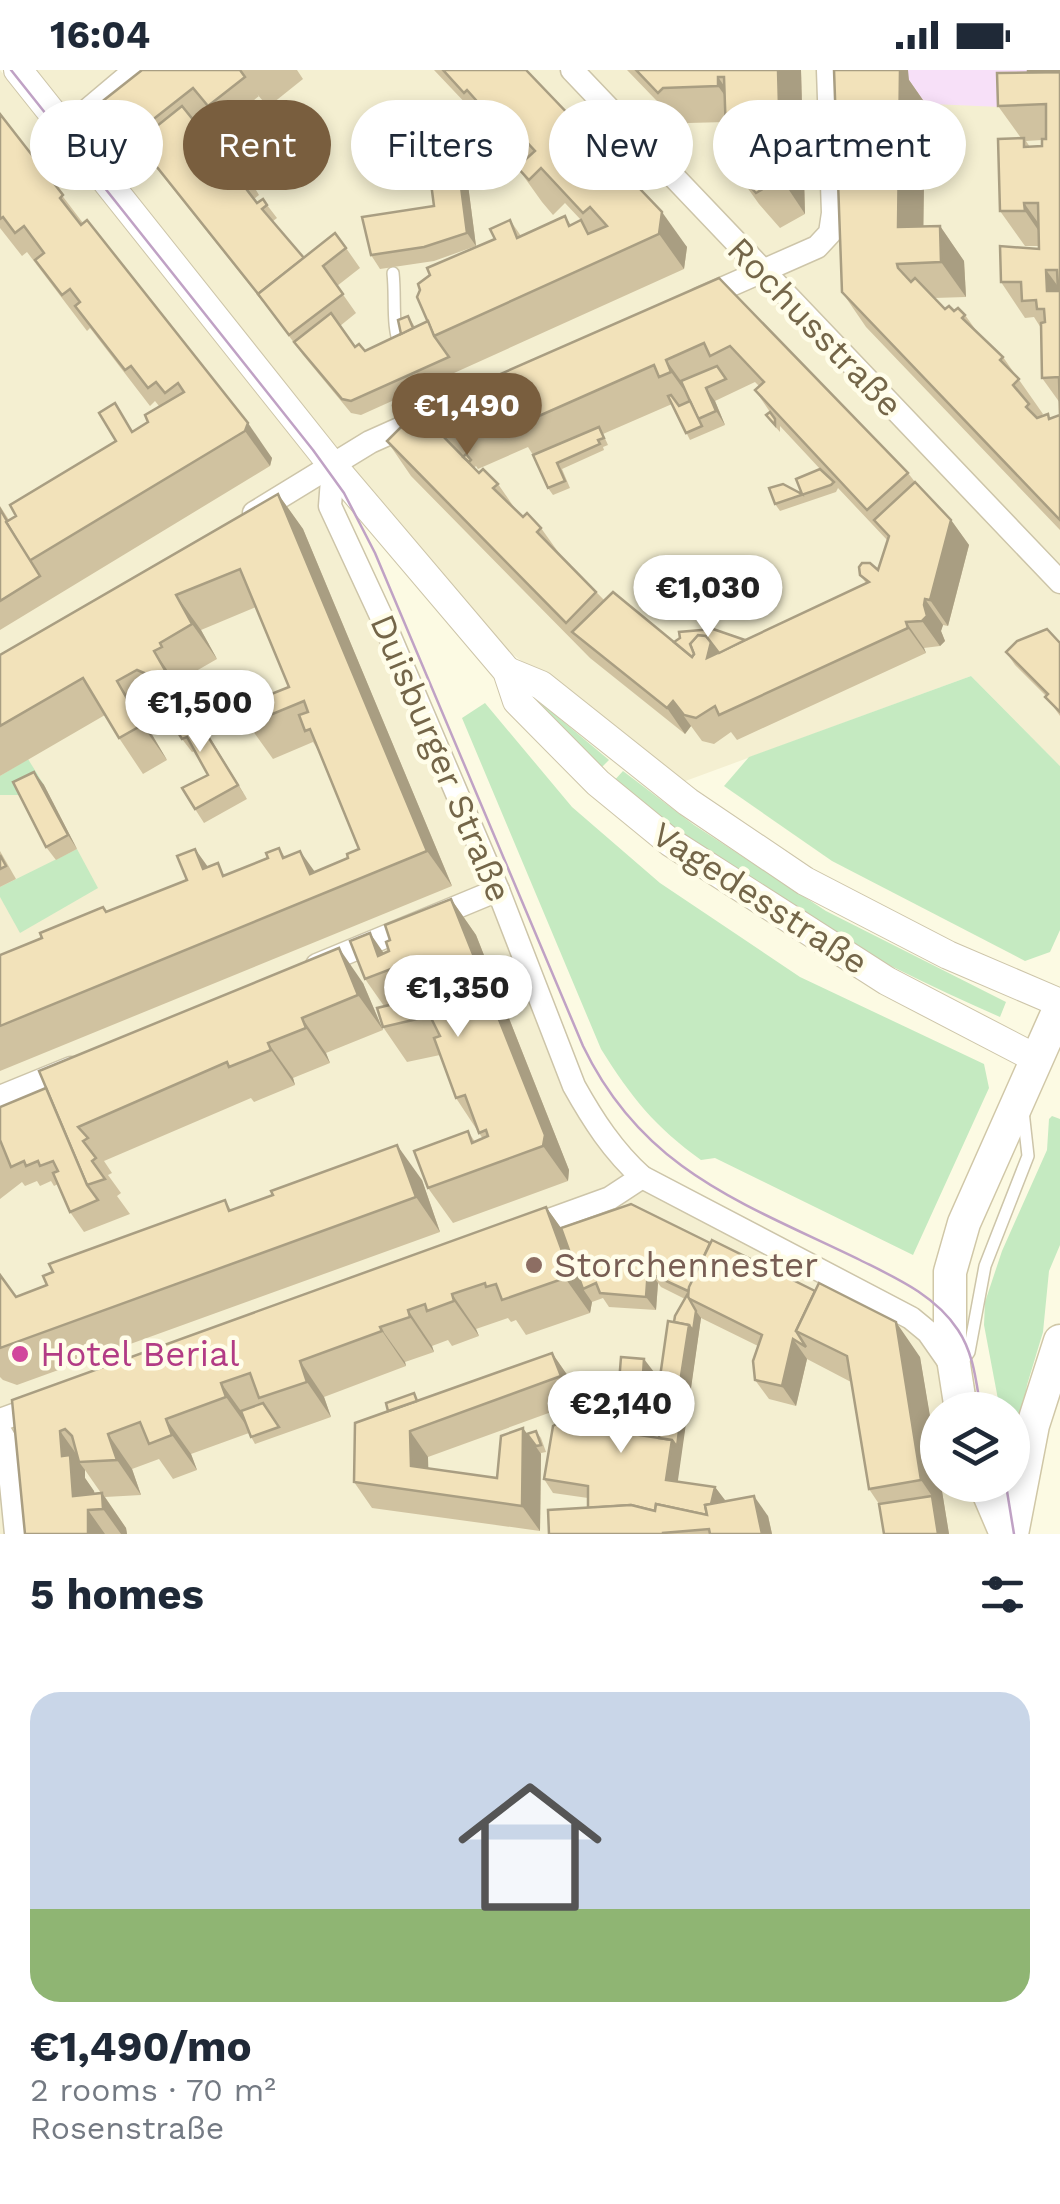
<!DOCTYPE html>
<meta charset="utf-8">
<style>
:root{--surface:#fff;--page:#f2f2f3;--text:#1f2937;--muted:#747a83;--accent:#795e3e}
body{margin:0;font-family:"Work Sans",sans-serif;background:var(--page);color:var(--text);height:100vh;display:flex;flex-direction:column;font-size:38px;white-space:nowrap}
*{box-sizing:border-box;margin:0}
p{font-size:32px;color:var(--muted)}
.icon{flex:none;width:55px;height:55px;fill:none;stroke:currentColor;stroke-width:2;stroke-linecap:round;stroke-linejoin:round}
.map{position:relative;height:1464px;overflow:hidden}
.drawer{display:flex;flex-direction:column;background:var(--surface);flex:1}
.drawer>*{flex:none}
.guide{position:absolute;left:30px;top:30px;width:1000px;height:90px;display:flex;gap:20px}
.fabs{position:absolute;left:920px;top:1322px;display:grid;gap:20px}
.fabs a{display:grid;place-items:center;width:110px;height:110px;border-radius:50%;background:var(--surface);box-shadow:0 5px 15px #0003;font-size:50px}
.price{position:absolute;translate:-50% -85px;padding:0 22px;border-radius:35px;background:#fff;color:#222;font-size:32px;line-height:65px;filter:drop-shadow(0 2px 5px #0008)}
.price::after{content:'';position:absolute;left:50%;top:60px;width:30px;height:22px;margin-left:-15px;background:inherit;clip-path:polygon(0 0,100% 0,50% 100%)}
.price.selected{background:var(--accent);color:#fff}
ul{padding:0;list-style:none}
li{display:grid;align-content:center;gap:20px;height:530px;padding:0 30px}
li span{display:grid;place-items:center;height:310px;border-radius:30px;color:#555}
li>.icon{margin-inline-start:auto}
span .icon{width:180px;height:180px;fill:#fffc;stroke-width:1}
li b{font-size:42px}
h2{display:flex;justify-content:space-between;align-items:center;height:120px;padding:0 30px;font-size:42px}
.tag{padding:0 35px;border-radius:45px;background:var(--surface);box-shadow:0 5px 15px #0003;font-size:35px;line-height:90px}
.tag.selected{background:var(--accent);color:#fff}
.status{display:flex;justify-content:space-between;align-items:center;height:70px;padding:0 50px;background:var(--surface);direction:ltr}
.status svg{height:28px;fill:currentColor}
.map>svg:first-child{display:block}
.residential{fill:#f4efd1}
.education{fill:#f7e0f8}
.green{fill:#c5eac1}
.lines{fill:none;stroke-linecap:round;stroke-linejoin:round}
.service-casing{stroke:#cdc5a9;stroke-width:14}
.minor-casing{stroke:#cdc5a9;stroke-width:25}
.tertiary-casing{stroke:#cdc5a9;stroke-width:30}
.secondary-casing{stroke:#d0c7a7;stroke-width:35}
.service{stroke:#fff;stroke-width:11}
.minor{stroke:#fff;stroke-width:22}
.tertiary{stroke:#fff;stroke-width:28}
.secondary{stroke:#fff;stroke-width:32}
.tram{stroke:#c0a2c5;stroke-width:2.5}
.wall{fill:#d0c2a0;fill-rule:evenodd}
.shaded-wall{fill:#a99e82}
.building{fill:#f2e2ba;stroke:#a99e82;stroke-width:2.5;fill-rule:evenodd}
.education-dot{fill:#8d6e63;stroke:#fffde9;stroke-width:4}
.hotel-dot{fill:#d1479c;stroke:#fffde9;stroke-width:4}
.labels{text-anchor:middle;stroke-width:9;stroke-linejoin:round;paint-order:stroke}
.street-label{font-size:35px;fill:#746649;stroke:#fffde9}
.education-label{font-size:35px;fill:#785e54;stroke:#fffde9;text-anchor:start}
.hotel-label{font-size:35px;fill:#b23c85;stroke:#fffde9;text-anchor:start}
</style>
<div class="status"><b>16:04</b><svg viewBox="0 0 49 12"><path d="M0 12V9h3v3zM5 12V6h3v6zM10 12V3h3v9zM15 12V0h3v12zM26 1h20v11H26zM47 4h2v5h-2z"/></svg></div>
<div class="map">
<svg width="1060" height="1464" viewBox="0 0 1060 1464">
<rect width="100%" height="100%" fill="#fcfae3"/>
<g class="residential">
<polygon points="0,0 320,391 583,1049 639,1112 902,1249 947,1302 954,1340 938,1340 938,1415 969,1415 991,1464 0,1464"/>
<polygon points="23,0 1060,0 1060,696 971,606 680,713 624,666 501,576 340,391"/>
</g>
<polygon class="education" points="857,0 1060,0 1022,38 909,33"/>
<g class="green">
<polygon points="971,606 1060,696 1060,860 1050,882 1025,891 832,791 724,716 749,687"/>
<path d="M485 633 572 737 660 813 800 907 984 994 989 1018 913 1185 715 1088 701 1090C655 1057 631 1027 601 979L462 648Z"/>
<polygon points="541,633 609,690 599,700 538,635"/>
<polygon points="28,689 44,715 22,725 0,725 0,706"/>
<path d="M623 701 694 755 826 841 1006 932 1000 947C930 916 859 882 794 842 731 802 672 757 612 713Z"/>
<polygon points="77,779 98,818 20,863 0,827 0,817"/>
<polygon points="1052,1046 1060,1049 1060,1175 1049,1201 1043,1262 1027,1315 1018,1368 1013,1370 1012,1340 1000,1340 984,1255 985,1232 1002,1181 1047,1080 1049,1049"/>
</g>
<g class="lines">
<defs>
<g id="service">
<path d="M393 203C396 229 391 256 401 279"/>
<polyline points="418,319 429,346"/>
<polyline points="960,1295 969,1282 985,1196 1028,1086 1023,1041"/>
</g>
<g id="minor">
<polyline points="572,0 1060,512"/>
<polyline points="65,59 135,0"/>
<polyline points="699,229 817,177 830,163 833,143 828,0"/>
<path d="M333 396 330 436 382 548 498 820 574 1016C593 1050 613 1081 642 1107L911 1248 928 1262 949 1292"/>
<polyline points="254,443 370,372 426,347"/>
<polyline points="317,895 498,820"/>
<polyline points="0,1027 71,998"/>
<polyline points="527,1158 610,1128 642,1107"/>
<polyline points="0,1350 41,1335"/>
<polyline points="0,1361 7,1373 16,1464"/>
</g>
<g id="tertiary">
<polyline points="18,0 333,396 507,601 517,631 598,713 670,772 887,911 1037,989"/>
<polyline points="507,601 541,615 688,732 805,811 948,885 1060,933"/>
</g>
<g id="secondary">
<polyline points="961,1340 950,1269 950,1202 964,1153 1060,937"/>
<polyline points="985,1415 1006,1464"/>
<polyline points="1012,1464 1033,1355 1060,1271"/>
</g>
</defs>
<use href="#service" class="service-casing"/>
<use href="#minor" class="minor-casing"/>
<use href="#tertiary" class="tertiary-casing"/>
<use href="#secondary" class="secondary-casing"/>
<use href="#service" class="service"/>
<use href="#minor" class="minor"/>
<use href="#tertiary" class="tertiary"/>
<use href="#secondary" class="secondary"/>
<g class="tram">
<path d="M11 0 313 380 344 423 375 483 583 976C643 1101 743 1133 860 1190 896 1208 935 1225 958 1260 974 1284 976 1312 981 1340"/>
<polyline points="1006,1415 1014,1464"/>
</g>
</g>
<g class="wall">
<polygon points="142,0 297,0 303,9 268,37 257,24 259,26 222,56 207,38 192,49 219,84 290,67 300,81 256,120 259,125 254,129 257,133 267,135 277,148 273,151 304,188 346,178 360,198 337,216 356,243 340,256 355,277 365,281 401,264 408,246 415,257 428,251 510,150 521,166 565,146 571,155 581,150 565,133 553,145 542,132 517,97 523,91 492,55 489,58 434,0 526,0 687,177 684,199 361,345 351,343 303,285 272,243 118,50 104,30"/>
<polygon points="627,0 801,0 805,144 780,158 759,134 734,99 733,75 726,64 726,52 688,53 683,58"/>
<path d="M1060 0V460L866 257 842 222 909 10 925 33 923 157 940 156 964 191 966 227 934 228 945 239 965 245 978 263 1003 287 1043 344 1041 346 1050 348 1060 345V333L1042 308 1041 258 1034 247 1025 248 1001 212 1039 179V176H1025L1000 141 1021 68 998 36 1028 2ZM1042 70V76L1030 77 1026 71Z"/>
<polygon points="0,44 83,153 272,388 270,396 0,560 0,436 9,450 16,446 148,352 159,336 155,331 150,336 90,258 87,261 27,182 22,186 0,158"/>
<polygon points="462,69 476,176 434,191 380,199 371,185 434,136"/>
<path d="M719 208 908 403 915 412 951 450 969 475 948 556 943 555 941 561 945 571 940 576 924 578 926 583 737 670 731 662 714 674 702 671 691 656 685 664 590 588 411 406 387 371 420 343ZM755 312 759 316 755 320 770 342 766 345 771 352 780 362V356L821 400 802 424 775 434 780 441 836 422 838 418 888 471 878 500 860 505 866 513 745 570 674 572 604 530 561 486 541 458 523 447 516 440 498 414 474 398 476 396 478 399 528 377 533 385 548 418 553 425 570 418 562 399 604 380 603 377 608 375 603 364 672 334 690 370 725 355 715 331Z"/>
<polygon points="278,424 303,459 452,816 0,1001 0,885 42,868 103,837 107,842 187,810 195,779 208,797 226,805 268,788 279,778 285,787 315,802 348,788 359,779 318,680 313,672 273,689 248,654 289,617 256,537 201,560 217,589 184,608 187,612 179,617 247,729 204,753 195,739 208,705 195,681 192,682 182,669 166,637 161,635 141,646 167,690 143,704 119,668 105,645 0,706 0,585"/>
<polygon points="1060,573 1060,646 1046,626 1015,595 1006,582"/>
<polygon points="34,702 44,715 77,779 56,790 46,777"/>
<polygon points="0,781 16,809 0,817"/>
<polygon points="451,829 476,865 569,1100 568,1111 453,1153 428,1118 468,1061 475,1072 483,1069 456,1028 440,985 407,992 383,957 384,936 365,909 384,883 389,881"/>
<polygon points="363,913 383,960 326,983 330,993 293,1008 295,1015 254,1032 251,1028 104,1091 112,1103 108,1105 121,1123 117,1126 130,1144 84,1162 70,1142 58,1114 54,1116 51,1111 40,1116 37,1111 25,1116 22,1112 0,1129 0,1037"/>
<polygon points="422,1110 440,1162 17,1315 3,1310 0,1307 0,1205 16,1227 47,1215 225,1130 231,1140"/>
<path d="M546 1137 561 1158 920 1287 949 1464 879 1434 869 1419 851 1312 807 1289 796 1336 769 1329 755 1310 758 1276 701 1248 677 1412 715 1417 725 1431 768 1446 772 1464H549L588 1438V1428L553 1423 544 1409 595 1356 617 1338 654 1302 649 1367 659 1368 661 1342 656 1335 674 1252 685 1229 661 1217 658 1213 656 1240 609 1237 603 1228 592 1232 590 1243 526 1265 516 1250 511 1252 508 1248 476 1259 479 1266 452 1276 448 1270 432 1276 434 1282 405 1292 406 1296 324 1327 331 1347 255 1374 249 1363 191 1384 197 1400 173 1409 159 1389 132 1399 141 1425 105 1427 126 1458 127 1464H25L12 1330ZM85 1400 101 1423 95 1424 94 1421 85 1408Z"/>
<polygon points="552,1283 570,1309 579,1332 428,1387 428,1399 497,1408 500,1374 523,1358 527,1364 536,1361 541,1368 546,1382 541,1383 540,1461 372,1438 354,1412 419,1330"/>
</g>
<g class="shaded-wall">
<polygon points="778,0 801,0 805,144 781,108"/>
<polygon points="895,0 908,0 909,10 925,33 923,193 898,157"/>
<polygon points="718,7 742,42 743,51 718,16"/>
<polygon points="453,55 462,69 476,176 467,163"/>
<polygon points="1024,133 1049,168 1049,176 1025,141"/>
<polygon points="662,142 687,177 684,199 659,164"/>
<polygon points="940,156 964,191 966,227 941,192"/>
<polygon points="1046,200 1060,219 1060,240 1047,221"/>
<polygon points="666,290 691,325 691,330 671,302"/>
<polygon points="706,318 715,331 725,355 716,341"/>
<polygon points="248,353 272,388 270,396 245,361"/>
<polygon points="278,424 303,459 452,816 427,781"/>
<polygon points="951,450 969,475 948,556 930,530"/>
<polygon points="176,525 201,560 217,589 192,554"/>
<polygon points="925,529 943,555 941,561 945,571 940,576 922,551"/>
<polygon points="906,552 924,578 926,583 908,558"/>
<polygon points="711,572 727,595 707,588"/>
<polygon points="154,581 179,617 247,729 166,602"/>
<polygon points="117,611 141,646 167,690 142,655"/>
<polygon points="673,631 691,656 685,664 667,638"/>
<polygon points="34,702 44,715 77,779 68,765"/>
<polygon points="195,779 220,814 203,799"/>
<polygon points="300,781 325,816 310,804"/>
<polygon points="451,829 476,865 569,1100 568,1111 543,1076"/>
<polygon points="370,863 394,898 378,886"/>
<polygon points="339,878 363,913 383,960 358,925"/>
<polygon points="302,948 326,983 330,993 306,958"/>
<polygon points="268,973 293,1008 295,1015 271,980"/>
<polygon points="397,1075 422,1110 440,1162 416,1127"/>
<polygon points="546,1137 571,1172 583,1219 592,1232 590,1243 565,1208"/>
<polygon points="648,1199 658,1213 656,1240 646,1227"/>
<polygon points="452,1224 476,1259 479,1266 454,1231"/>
<polygon points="408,1240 432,1276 434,1282 410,1247"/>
<polygon points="696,1241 701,1248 676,1424 666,1410 672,1370 681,1345 676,1338 689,1255"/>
<polygon points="896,1252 920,1287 938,1393 938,1415 941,1415 949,1464 938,1464 932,1426 921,1410"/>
<polygon points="380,1257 405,1292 406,1296 382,1261"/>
<polygon points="793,1269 807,1289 796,1336 782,1316"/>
<polygon points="552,1283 570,1309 579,1332 561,1306"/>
<polygon points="644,1289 654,1302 649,1379 639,1365"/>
<polygon points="300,1291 324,1327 331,1347 307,1312"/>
<polygon points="221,1313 246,1348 251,1362 226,1327"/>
<polygon points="166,1349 191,1384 197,1400 172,1365"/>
<polygon points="523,1358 541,1384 540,1461 522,1436"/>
<polygon points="60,1361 82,1392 79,1392 85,1400 85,1408 94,1421 96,1439 88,1440 105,1464 88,1464 73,1426 62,1386"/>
<polygon points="410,1361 428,1387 429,1422 411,1396"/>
<polygon points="108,1364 132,1399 141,1425 117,1390"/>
<polygon points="715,1417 725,1430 719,1455 709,1442"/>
<polygon points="102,1423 126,1458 127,1464 121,1464 103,1439"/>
<polygon points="754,1426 768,1446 772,1464 762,1464"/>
</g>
<g class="building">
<polygon points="142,0 240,0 245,7 208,36 193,18 132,66 104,30"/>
<polygon points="443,0 526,0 662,142 659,164 434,266 417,227 420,220 418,214 430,205 427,198 495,169 490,159 510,150 517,168 565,146 569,156 581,150 588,164 607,156 590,137 583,143 541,98 529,110 517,97 535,81 523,68 516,75 467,20 464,23"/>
<polygon points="636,0 778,0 781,108 756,123 734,99 733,64 726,64 724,7 718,7 718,16 663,18 658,23"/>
<path d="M834 0H900L898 157 940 156 941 192 897 194 898 198 911 212 915 208 945 239 949 236 954 241 958 238 965 245 962 248 1003 287 1000 290 1019 309 1013 315 1029 334 1026 337 1037 348 1048 344 1049 349 1060 345 1059 307 1042 308 1041 253 1045 252 1044 239H1037L1036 230 1022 231 1021 212H1001L1000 176 1039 179 1038 133H1024L1025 141H1000L998 69 1024 68V77L1042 76V69H1046V34L998 36 997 3 1060 2V450L842 222ZM1046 200H1057L1058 221H1047Z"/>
<rect x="1028" y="0" width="32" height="2"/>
<polygon points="182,36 211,72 205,76 215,87 271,42 290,67 246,107 249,111 244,116 257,133 263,129 267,135 262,139 304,188 258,224 263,230 137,72"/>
<polygon points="0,44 63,125 60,128 81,155 87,150 248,353 245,361 29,491 6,452 16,446 10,435 116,371 99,343 115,333 132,362 148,352 145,345 184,322 178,313 165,323 156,312 148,318 131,296 125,300 75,236 80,232 70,219 62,225 35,190 44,183 24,156 15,163 3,147 0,149"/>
<polygon points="453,55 467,163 424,177 371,185 362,147 434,136 424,60"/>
<polygon points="335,163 346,178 323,196 343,224 289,265 258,224"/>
<polygon points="719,208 908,403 867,440 755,320 764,312 730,276 710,286 704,273 666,290 671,302 659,307 654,295 514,357 506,341 454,363 446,356 439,362 479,403 483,399 498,414 493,418 523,447 527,443 541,458 537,462 596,522 566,553 387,371 417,341 420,343 430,335"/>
<polygon points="331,243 355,277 359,274 365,281 428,251 434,266 449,287 351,331 342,329 294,272"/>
<polygon points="408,246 413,258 401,264 398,250"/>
<polygon points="717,296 726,309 706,318 716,341 698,349 681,311"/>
<polygon points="671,325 679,336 690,331 702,356 686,363 668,326"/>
<polygon points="770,342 775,349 775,355 766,345"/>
<polygon points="599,357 604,368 598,370 600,374 557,393 565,411 548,418 533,385"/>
<polygon points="466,384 471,390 469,392 463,387"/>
<polygon points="820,399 834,412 831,415 775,434 769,418 783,414 802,424 796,409"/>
<polygon points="915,412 951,450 930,530 925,529 924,535 927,546 922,551 906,552 908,558 719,645 715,636 696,648 684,645 673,631 667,638 572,562 613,522 692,587 694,584 690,574 698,565 706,566 711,572 707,588 869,512 860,505 859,497 862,493 870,493 878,500 889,466 874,450"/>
<polygon points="278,424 427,781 0,956 0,885 42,868 40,863 103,837 106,842 187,810 177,786 195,779 203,799 218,793 223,806 268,788 266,783 279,778 283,788 300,781 310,804 348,788 347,784 359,779 310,659 305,661 299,645 308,642 304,631 248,654 241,636 289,617 240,499 176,525 192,554 160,573 162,577 154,581 166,602 156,608 137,600 117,611 142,655 119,668 83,608 0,656 0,585"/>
<polygon points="0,439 7,451 6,452 40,506 0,531"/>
<polygon points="713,559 745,570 719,583 706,566 698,565 690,574 694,584 692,587 674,572 680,568 679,562"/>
<polygon points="1047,559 1060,573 1060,642 1045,627 1048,624 1006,582 1017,571"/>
<polygon points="181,623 238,715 195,739 182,718 208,705 187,667 182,669 164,640 171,629"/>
<polygon points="34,702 68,765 46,777 13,712"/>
<polygon points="0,785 6,796 0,799"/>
<polygon points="451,829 545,1065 543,1076 428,1118 414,1081 468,1061 472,1073 488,1066 486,1060 479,1063 465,1025 456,1028 434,968 440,966 430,946 383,957 377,938 423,927 409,892 365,909 350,871 370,863 378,886 389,881 386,872 390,870 385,855"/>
<polygon points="339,878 358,925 302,948 306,958 268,973 271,980 229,997 227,992 78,1057 88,1068 83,1071 96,1088 92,1091 105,1109 87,1115 39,1001"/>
<polygon points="46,1018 87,1115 98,1130 70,1142 53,1103 58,1101 53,1091 40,1096 38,1091 26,1096 24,1091 11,1097 0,1070 0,1037"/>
<polygon points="397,1075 416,1127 0,1278 0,1205 16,1227 47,1215 43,1206 53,1202 49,1194 225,1130 229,1141 273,1125 271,1121"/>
<polygon points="631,1134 710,1173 688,1221 651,1204 648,1199 646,1227 600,1223 596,1213 583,1219 561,1158"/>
<polygon points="546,1137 568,1197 565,1208 502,1230 496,1214 486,1217 485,1213 452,1224 454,1231 427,1241 425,1234 408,1240 410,1247 380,1257 382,1261 300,1291 307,1312 259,1328 250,1303 221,1313 226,1327 166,1349 172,1365 149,1374 140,1352 108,1364 117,1390 79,1392 72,1366 65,1359 60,1361 62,1386 70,1385 73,1426 102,1423 103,1439 88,1440 88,1464 25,1464 12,1330"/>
<polygon points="712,1170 815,1221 796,1261 806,1277 793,1269 782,1316 755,1310 753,1291 762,1265 688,1228 689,1217"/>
<polygon points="819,1213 896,1252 921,1410 869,1419 847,1286 796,1261"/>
<polygon points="687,1225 696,1241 693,1261 689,1255 674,1252 675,1246"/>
<polygon points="668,1251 689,1255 676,1338 656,1335"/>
<polygon points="552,1283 561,1306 410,1361 411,1396 497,1408 501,1366 523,1358 522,1436 354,1412 355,1353"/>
<polygon points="621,1287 644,1289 639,1365 672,1370 666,1410 715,1417 711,1434 705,1435 707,1445 656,1434 655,1441 631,1435 588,1438 588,1416 544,1409 553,1356 562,1351 595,1356 595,1336 617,1338"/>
<polygon points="414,1323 417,1331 388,1341 386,1333"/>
<polygon points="263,1333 279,1357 251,1367 241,1341"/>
<polygon points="661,1342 681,1345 677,1377 672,1370 659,1368"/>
<polygon points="536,1361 541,1375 536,1376 527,1364"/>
<polygon points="754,1426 762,1464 710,1464 709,1459 663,1463 663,1464 549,1464 548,1440 631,1435 655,1441 656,1434 707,1445 705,1435"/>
<polygon points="932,1426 938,1464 884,1464 879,1434"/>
</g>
<circle class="education-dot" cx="534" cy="1195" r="10"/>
<circle class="hotel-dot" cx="20" cy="1284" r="10"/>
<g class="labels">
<g class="street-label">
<text transform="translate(815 257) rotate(46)" y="12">Rochusstraße</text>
<text transform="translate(441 688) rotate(67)" y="12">Duisburger Straße</text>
<text transform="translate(760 828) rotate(33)" y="12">Vagedesstraße</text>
</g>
<g class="education-label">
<text x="554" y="1207">Storchennester</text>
</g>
<g class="hotel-label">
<text x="40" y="1296">Hotel Berial</text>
</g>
</g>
</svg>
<div class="fabs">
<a><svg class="icon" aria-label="layers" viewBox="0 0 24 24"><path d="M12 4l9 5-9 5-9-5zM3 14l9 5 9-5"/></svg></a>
</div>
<b class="price selected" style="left:467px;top:388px">€1,490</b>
<b class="price" style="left:708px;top:570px">€1,030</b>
<b class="price" style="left:200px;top:685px">€1,500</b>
<b class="price" style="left:458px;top:970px">€1,350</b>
<b class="price" style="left:621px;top:1386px">€2,140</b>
<div class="guide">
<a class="tag">Buy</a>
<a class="tag selected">Rent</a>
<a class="tag">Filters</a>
<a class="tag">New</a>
<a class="tag">Apartment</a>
</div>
</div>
<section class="drawer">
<h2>5 homes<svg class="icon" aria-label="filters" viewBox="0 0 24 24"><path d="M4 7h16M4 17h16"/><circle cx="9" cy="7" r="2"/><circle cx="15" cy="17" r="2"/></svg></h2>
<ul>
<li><span style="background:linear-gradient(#c9d6e8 70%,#8fb573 0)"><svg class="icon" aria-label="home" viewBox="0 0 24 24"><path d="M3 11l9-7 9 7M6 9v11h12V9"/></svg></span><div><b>€1,490/mo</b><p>2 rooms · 70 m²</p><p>Rosenstraße</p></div></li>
</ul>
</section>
